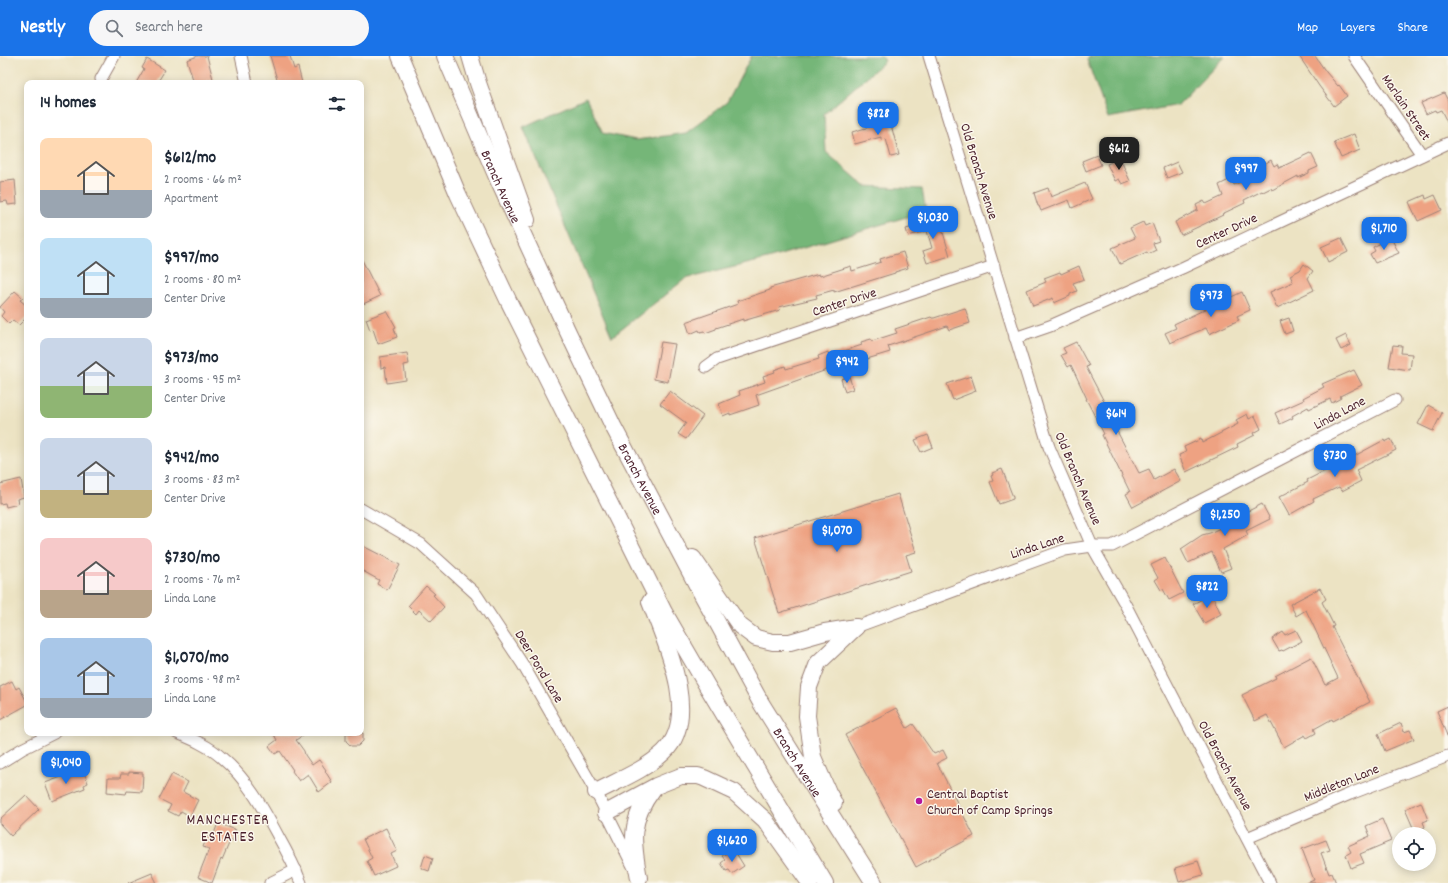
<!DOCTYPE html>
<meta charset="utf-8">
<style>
:root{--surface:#fff;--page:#f6f6f7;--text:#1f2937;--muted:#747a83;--accent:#1a73e8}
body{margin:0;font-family:Dekko,sans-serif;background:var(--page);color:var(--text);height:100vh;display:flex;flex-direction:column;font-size:15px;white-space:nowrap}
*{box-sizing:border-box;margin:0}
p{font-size:13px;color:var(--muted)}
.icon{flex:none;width:22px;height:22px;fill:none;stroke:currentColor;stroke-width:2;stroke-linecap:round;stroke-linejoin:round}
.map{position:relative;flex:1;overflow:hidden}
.details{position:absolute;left:24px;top:24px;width:340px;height:656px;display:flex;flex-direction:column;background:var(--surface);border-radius:8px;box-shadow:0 2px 10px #0003}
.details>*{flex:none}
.controls{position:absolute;left:1392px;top:771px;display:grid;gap:8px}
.controls a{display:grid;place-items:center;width:44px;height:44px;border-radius:50%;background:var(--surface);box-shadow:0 2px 10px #0003;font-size:20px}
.price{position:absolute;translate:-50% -34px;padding:0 9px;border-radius:8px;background:var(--accent);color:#fff;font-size:13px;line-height:26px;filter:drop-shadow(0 1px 2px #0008)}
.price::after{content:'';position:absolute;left:50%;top:24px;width:12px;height:9px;margin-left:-6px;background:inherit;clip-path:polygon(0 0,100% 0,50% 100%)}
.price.on{background:#222;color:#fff}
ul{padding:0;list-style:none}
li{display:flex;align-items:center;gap:12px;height:100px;padding:0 16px}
li span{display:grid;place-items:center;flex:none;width:112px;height:80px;border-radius:8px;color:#555}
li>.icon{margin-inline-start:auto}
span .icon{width:48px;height:48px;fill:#fffc;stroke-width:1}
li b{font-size:17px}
h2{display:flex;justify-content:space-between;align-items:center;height:48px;padding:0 16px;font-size:17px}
header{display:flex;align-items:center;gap:24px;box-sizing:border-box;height:56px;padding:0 20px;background:var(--accent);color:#fff}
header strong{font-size:19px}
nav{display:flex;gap:22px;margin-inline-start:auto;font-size:14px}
.search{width:280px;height:36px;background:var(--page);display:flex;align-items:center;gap:10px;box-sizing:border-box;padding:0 14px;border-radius:22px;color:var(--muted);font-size:15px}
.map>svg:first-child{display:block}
.forest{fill:#74b678;stroke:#5f6a52}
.building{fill:#eea282}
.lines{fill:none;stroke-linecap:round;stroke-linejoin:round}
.minor-casing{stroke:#9b8177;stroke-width:13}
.highway-casing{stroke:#9b8177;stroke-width:18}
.minor{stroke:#fff;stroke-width:11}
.highway{stroke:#fff;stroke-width:16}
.poi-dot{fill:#b5179e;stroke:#fbf7ec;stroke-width:1.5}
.labels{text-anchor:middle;stroke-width:3;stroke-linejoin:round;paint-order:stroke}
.street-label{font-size:14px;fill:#4a1f2b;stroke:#fbf7ec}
.poi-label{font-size:14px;fill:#4a1f2b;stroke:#fbf7ec;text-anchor:start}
.neighbourhood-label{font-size:15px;letter-spacing:1px;fill:#4a1f2b;stroke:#fbf7ec}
</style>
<header>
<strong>Nestly</strong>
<div class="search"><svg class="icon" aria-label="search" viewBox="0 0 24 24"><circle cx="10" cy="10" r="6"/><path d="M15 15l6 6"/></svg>Search here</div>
<nav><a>Map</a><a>Layers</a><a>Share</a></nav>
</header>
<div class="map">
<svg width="1448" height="827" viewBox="0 0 1448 827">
<rect width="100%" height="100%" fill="#fbf7ec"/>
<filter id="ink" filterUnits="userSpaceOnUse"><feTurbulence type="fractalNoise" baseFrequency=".025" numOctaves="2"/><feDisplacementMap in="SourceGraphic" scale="8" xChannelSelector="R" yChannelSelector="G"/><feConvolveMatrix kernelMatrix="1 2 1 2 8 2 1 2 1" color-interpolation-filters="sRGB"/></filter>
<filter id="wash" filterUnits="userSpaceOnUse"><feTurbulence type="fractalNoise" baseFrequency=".012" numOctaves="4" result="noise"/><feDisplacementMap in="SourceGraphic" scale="16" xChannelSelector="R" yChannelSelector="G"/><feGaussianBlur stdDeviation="0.9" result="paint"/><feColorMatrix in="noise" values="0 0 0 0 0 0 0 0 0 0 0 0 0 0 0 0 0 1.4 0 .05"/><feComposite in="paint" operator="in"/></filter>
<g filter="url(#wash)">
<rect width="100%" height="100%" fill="#ece3c3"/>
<g class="forest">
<polygon points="751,0 882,0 885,5 824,58 826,96 865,130 922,133 926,155 767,203 685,223 612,281 523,71 586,42 603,77 636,84 686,77 727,46 750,3"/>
<polygon points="1090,0 1225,0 1178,49 1108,62 1087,4"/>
</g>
<g id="blocks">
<g class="building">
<polygon points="198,0 207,0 213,23 201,27 194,27 187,4"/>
<polygon points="270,0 290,0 294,13 298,11 302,27 278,27"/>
<polygon points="1299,0 1315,0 1326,16 1338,30 1339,29 1347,40 1334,50 1319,30"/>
<polygon points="147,3 165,14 157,27 136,27 144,13 142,12"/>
<polygon points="1444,37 1448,45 1448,68 1441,54 1436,56 1435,54 1426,58 1421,47"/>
<polygon points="890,65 899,99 891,101 886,83 881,84 881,81 855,88 852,76"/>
<polygon points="1354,78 1360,94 1341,102 1334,86"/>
<polygon points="1311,97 1318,111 1309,115 1309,117 1298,122 1298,120 1272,134 1271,132 1263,136 1262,135 1244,144 1245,147 1222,158 1223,159 1181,179 1175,166 1198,154 1196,149 1204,145 1206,148 1223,140 1219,129 1231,123 1234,129 1245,124 1245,126 1264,116 1261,110 1271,104 1274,110 1277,108 1279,112"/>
<polygon points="1097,99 1101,109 1086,115 1082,105"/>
<polygon points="1120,102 1130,125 1122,128 1119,123 1115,125 1107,108"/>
<polygon points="1177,106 1182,116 1167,122 1163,112"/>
<polygon points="15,124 17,148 8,149 7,145 0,146 0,126"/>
<polygon points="1085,127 1092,143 1072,152 1069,144 1041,155 1039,150 1038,150 1034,137 1048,132 1051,141"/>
<polygon points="1425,139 1426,143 1435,139 1442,154 1418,165 1409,146"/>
<polygon points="939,163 950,200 927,207 923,195 932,192 927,175 908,180 906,173"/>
<polygon points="1143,166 1145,170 1152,167 1159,185 1153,187 1156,194 1148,198 1147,196 1120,208 1112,192 1135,182 1130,172"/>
<polygon points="1341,182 1348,196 1328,206 1321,191"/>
<polygon points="1391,182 1399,197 1375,207 1370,198 1375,195 1373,191"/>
<polygon points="903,196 908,212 895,216 895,217 834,236 834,234 816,239 817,242 779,251 780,254 743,265 743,263 716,272 716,273 705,277 704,275 700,276 699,274 690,278 686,266 738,248 737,245 770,234 770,232 819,218 820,220 851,210 852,215 881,206 880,203"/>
<polygon points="361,202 380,240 361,249"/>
<polygon points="1304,208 1313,215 1308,222 1314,234 1277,252 1270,236 1293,226 1290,219 1300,214"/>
<polygon points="1079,210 1084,223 1073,227 1077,235 1070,238 1070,240 1054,247 1053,242 1033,250 1027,234 1046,226 1044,222 1060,216 1061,218"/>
<polygon points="15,235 23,242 20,244 27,250 27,261 19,269 13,264 9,268 1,260 4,256 0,251"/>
<polygon points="1242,236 1250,254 1237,260 1239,264 1209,278 1206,272 1170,287 1165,277 1176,272 1174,268"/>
<polygon points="965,252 970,267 949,274 947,270 888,290 890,296 867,303 866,300 756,339 759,349 730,359 730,357 723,360 719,348 740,339 739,335 765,326 763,320 775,316 774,314 785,310 786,313 819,303 818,300 828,296 829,299 841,296 862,289 861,286 871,283 872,285 897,277 895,273 931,261 932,262 934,262"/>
<polygon points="387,255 396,271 394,272 397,281 378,288 373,273 370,274 366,263"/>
<polygon points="1289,262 1293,275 1285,278 1280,265"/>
<polygon points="1346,279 1351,289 1341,294 1336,284"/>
<polygon points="661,286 675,288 668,326 654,323"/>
<polygon points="1076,286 1089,310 1086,311 1110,357 1108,358 1139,417 1149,413 1154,424 1174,413 1181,425 1133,451 1126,438 1130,436 1102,379 1104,378 1086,343 1087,343 1071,309 1068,311 1061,299 1066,297 1063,292"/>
<polygon points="1393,289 1402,290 1401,297 1412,298 1410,314 1389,311"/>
<polygon points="407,297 409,308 404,309 406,324 387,327 385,311 381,312 380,301"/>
<polygon points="1354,314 1362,329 1340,340 1341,342 1332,347 1330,343 1309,353 1308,351 1292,360 1293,362 1280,368 1275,357 1304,344 1303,342 1324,331 1322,328"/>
<polygon points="849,320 853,333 845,336 841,323"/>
<polygon points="971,320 976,335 953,344 947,328"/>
<polygon points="670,335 703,360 686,383 678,378 686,367 660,348"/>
<polygon points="1428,349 1442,357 1433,375 1418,368"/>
<polygon points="1247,358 1249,363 1255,360 1261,373 1254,377 1255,379 1237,388 1238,391 1186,416 1179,399 1186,396 1184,391 1201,383 1202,387 1238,368 1236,364"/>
<polygon points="928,379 933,391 921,396 915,384"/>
<polygon points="1391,383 1396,394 1356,414 1361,425 1342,435 1339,431 1313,443 1314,445 1289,459 1279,441 1308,426 1307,424 1311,422 1360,397 1384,384 1385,386"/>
<polygon points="1002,413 1013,441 1013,443 999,448 990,426 993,425 991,420 993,419 992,417"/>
<polygon points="21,423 24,441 17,443 18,448 6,451 5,447 0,448 0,428"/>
<polygon points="898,438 916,496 906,499 911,515 779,557 755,482"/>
<polygon points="1262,448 1270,463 1246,475 1248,479 1223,493 1231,512 1221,516 1212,496 1188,507 1181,493 1202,479 1210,477 1222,471 1221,469"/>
<polygon points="361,489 400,509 387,534 377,528 379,524 361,514"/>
<polygon points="1165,502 1183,537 1169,544 1163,533 1161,534 1155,524 1158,522 1151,509"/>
<polygon points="426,530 435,538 433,539 444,551 431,565 419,554 416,558 408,550"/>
<polygon points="1320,532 1326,543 1322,546 1334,570 1332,571 1370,646 1333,665 1332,663 1314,673 1316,677 1307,682 1305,679 1284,691 1267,659 1255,665 1242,639 1276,622 1275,620 1311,601 1325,629 1338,622 1306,554 1296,560 1290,548"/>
<polygon points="1208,540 1209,541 1211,540 1213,541 1221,558 1204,567 1193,548"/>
<polygon points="1296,574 1302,585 1283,595 1282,594 1279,595 1272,583 1283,576 1285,579"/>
<polygon points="12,625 16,633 19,631 27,646 27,649 0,664 0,631"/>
<polygon points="1448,650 1448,682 1437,655"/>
<polygon points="896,652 907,672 913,668 934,698 943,694 947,702 937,707 974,780 916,811 845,679"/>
<polygon points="1401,667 1404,676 1410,674 1414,683 1385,695 1378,678"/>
<polygon points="273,677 306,677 296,684 304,695 305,699 312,709 319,704 326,714 325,715 332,726 319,736 308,718 299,725 292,715 293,714 280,695 275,698 269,690 277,684"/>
<polygon points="346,677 363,677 363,685 358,690 351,690 346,685"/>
<polygon points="78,715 79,718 84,716 88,727 84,729 85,732 52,745 45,727"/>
<polygon points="129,716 143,717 142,736 127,735 126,738 107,736 108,722 120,722 121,718 129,718"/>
<polygon points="172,718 188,726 183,736 198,744 190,760 181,755 178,760 168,755 171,749 159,743"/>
<polygon points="26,739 39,753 11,780 0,768 0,763"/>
<polygon points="1421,746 1428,764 1423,766 1425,771 1415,776 1405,753"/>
<polygon points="1382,763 1391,785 1360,798 1364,807 1351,812 1346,799 1351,796 1348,790 1370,780 1366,770"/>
<polygon points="218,767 236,774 232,786 230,785 222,804 221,803 212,827 198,821 209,793 203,791 207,781 212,783"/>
<polygon points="386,772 397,795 391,798 396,810 374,820 367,805 372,802 363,783"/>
<polygon points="1326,784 1330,794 1321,797 1329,818 1332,817 1336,827 1307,827 1314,824 1302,793"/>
<polygon points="730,795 733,800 736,797 744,810 732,818 729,814 726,815 721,807 725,804 722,800"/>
<polygon points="425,799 433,802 429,815 421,812"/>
<polygon points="1198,805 1203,819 1179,826 1175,812"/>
<polygon points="152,817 157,827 128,827"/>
</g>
</g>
</g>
<g filter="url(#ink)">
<use href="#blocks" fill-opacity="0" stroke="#9b8177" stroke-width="1"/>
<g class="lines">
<defs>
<g id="minor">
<polyline points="241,0 247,27"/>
<polyline points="929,0 1049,391 1092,490 1124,546 1270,827"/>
<polyline points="1354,0 1422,99"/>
<polyline points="101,23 114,0"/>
<polyline points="1015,282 1050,270 1182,212 1448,87"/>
<polyline points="706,311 717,303 994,210"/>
<polyline points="361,453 421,488 476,538 523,609 596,736 634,812"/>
<polyline points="856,571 1065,494 1092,490 1112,490 1395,344"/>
<path d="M177 677C192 683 209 690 222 702 247 723 263 752 278 780 287 796 295 811 301 827"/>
<polyline points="0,707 22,693 54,677"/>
<polyline points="1247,782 1350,738 1448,700"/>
<polyline points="270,827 296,814"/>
</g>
<g id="highway">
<polyline points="400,0 458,138 509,246 664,556 707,630 825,827"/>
<path id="s1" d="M445 0 499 126 567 274 613 370 698 531 761 647 799 708 874 827"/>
<polyline points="470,0 478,27 527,164"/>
<polyline points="693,502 740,570 756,582 773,586 790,586 825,576 856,571"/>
<path d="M596 736C619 724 645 714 664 696 701 661 665 585 650 546"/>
<polyline points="834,747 828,736 813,701 807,660 809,631 818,607 856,571"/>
<polyline points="606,757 656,730 681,720 698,720 704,722 734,736 765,764 810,827"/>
<path d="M639 822C632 785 629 765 653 733"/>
</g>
</defs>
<use href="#minor" class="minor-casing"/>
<use href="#highway" class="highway-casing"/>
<use href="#minor" class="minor"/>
<use href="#highway" class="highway"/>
</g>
</g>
<circle class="poi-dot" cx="919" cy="745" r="4"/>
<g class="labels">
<g class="street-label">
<text transform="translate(1407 51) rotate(56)" y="5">Marlain Street</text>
<text transform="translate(980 115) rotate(73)" y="5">Old Branch Avenue</text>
<text dy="5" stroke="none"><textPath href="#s1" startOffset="142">Branch Avenue</textPath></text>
<text transform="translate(1226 174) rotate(-25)" y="5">Center Drive</text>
<text transform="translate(844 245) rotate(-18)" y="5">Center Drive</text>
<text transform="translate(1339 356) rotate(-28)" y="5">Linda Lane</text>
<text transform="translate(1079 422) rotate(67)" y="5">Old Branch Avenue</text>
<text dy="5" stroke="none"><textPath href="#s1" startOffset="466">Branch Avenue</textPath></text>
<text transform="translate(1037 489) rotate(-18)" y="5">Linda Lane</text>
<text transform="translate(540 610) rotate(59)" y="5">Deer Pond Lane</text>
<text dy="5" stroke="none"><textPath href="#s1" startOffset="790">Branch Avenue</textPath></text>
<text transform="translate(1226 709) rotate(62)" y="5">Old Branch Avenue</text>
<text transform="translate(1341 726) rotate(-22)" y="5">Middleton Lane</text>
</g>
<g class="poi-label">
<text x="927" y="742">Central Baptist<tspan x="927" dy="16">Church of Camp Springs</tspan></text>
</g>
<g class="neighbourhood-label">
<text x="228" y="768">MANCHESTER<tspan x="228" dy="17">ESTATES</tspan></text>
</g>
</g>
</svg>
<div class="controls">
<a><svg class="icon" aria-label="locate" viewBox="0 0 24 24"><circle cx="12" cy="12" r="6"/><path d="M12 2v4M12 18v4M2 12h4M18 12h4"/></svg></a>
</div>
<b class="price" style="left:878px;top:80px">$828</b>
<b class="price on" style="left:1119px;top:115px">$612</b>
<b class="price" style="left:1246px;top:135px">$997</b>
<b class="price" style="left:933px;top:184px">$1,030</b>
<b class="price" style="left:1384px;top:195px">$1,710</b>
<b class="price" style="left:1211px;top:262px">$973</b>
<b class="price" style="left:847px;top:328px">$942</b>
<b class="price" style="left:1116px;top:380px">$614</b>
<b class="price" style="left:1335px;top:422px">$730</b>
<b class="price" style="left:1225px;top:481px">$1,250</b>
<b class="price" style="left:837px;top:497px">$1,070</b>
<b class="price" style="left:1207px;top:553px">$822</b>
<b class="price" style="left:66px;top:729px">$1,040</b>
<b class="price" style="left:732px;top:807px">$1,620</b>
<section class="details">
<h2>14 homes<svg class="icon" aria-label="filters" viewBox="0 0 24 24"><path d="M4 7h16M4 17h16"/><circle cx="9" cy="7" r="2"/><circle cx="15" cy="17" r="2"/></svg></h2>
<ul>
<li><span style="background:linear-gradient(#ffd9b3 65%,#9aa5b1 0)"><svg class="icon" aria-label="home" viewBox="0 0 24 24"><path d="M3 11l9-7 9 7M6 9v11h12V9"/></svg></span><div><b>$612/mo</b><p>2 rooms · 66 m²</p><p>Apartment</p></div></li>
<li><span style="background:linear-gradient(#bfe0f5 75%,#9aa5b1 0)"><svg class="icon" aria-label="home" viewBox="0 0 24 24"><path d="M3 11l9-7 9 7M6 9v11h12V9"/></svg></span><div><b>$997/mo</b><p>2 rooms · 80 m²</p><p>Center Drive</p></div></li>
<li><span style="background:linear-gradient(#c9d6e8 60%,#8fb573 0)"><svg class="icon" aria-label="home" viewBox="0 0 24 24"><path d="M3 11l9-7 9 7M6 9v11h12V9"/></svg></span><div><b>$973/mo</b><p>3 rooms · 95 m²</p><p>Center Drive</p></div></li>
<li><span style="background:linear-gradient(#c9d6e8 65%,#c2b280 0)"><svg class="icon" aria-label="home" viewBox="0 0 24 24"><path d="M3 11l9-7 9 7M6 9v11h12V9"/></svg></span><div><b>$942/mo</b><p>3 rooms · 83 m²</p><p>Center Drive</p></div></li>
<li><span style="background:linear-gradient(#f6c9c9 65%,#b9a48a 0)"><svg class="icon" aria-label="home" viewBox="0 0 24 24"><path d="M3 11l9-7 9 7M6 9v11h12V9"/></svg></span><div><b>$730/mo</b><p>2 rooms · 76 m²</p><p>Linda Lane</p></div></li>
<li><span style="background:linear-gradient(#a9c7e8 75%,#9aa5b1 0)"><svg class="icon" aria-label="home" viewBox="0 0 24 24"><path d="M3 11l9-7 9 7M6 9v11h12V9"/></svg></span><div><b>$1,070/mo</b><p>3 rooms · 98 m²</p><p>Linda Lane</p></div></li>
</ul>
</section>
</div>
